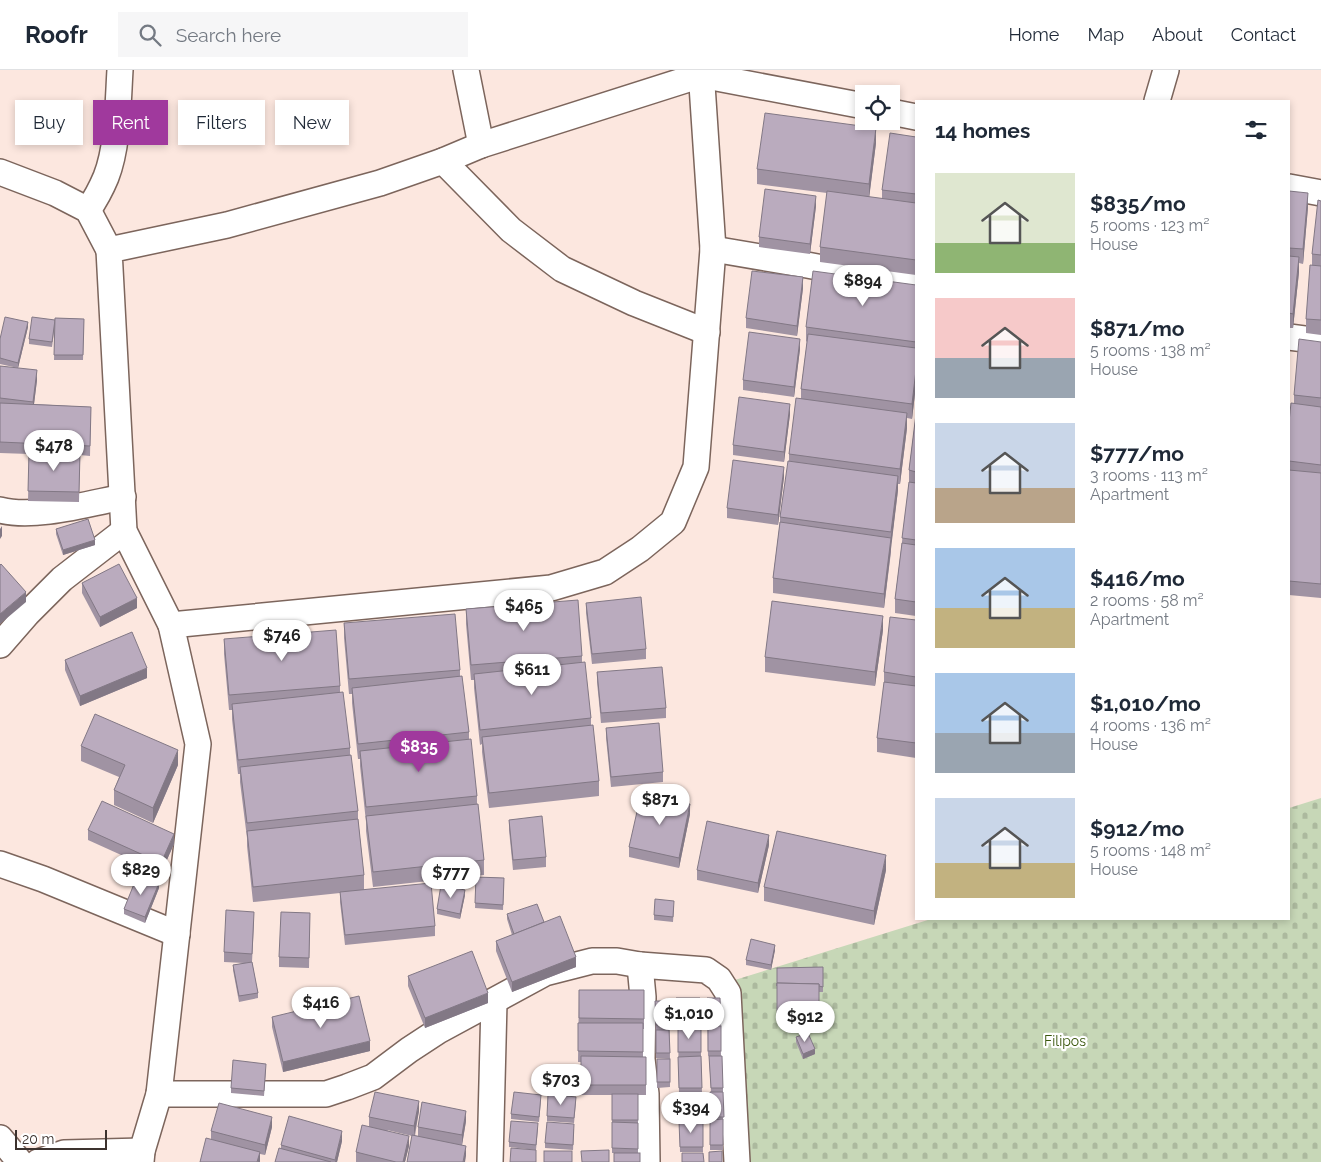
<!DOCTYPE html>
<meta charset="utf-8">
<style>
:root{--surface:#fff;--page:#f6f6f7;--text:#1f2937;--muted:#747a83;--line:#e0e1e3;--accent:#a0399d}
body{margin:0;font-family:Raleway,sans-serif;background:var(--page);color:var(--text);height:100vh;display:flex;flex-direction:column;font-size:19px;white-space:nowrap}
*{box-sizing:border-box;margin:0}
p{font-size:16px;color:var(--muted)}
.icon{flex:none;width:28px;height:28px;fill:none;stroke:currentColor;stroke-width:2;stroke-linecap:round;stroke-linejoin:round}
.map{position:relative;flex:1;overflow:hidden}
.panel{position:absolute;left:915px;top:30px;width:375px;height:820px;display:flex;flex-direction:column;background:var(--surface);border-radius:0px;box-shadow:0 2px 8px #0003}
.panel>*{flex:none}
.top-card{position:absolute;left:15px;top:30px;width:475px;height:45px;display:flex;gap:10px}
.controls{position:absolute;left:855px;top:15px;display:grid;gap:10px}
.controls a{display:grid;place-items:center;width:45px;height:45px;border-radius:0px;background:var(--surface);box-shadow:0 2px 8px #0003;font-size:25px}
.scale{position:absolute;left:15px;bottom:12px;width:92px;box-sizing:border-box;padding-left:5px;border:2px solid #3c322e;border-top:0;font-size:14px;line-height:18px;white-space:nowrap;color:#3c322e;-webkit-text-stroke:4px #fff;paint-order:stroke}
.price{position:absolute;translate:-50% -42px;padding:0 11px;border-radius:18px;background:#fff;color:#222;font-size:16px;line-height:32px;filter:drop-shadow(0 1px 2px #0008)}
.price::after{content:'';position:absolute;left:50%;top:30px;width:15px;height:11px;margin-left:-8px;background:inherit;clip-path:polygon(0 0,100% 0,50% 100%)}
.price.current{background:var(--accent);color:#fff}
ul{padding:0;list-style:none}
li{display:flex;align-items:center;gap:15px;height:125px;padding:0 20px}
li span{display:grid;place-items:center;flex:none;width:140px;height:100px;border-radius:0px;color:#555}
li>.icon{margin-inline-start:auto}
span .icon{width:60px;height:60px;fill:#fffc;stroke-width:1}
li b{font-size:21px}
h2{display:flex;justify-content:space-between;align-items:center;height:60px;padding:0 20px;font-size:21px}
.chip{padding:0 18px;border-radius:0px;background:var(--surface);box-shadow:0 2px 8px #0003;font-size:18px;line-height:45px}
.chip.current{background:var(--accent);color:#fff}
header{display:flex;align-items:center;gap:30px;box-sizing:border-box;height:70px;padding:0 25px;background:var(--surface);border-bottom:1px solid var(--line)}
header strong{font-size:24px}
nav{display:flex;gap:28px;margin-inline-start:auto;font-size:18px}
.search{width:350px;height:45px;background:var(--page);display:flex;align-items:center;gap:12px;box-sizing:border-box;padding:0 18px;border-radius:0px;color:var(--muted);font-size:19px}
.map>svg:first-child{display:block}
.cemetery{fill:url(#cemetery-stones)}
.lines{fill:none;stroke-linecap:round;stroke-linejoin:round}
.street-casing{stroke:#7c655c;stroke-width:28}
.street{stroke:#fff;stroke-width:25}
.wall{fill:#a093a3}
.shaded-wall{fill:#827885}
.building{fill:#baabbe;stroke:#827885}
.labels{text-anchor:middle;stroke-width:4.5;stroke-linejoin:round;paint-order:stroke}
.park-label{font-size:14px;fill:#3a570d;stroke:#fff}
</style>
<header>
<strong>Roofr</strong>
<div class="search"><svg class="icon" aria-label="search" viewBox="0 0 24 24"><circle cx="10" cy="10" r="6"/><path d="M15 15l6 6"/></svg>Search here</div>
<nav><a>Home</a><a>Map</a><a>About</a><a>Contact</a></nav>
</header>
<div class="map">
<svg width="1321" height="1092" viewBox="0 0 1321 1092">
<defs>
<pattern id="cemetery-stones" width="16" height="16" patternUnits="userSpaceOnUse" patternTransform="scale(1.25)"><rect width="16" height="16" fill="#c7d7b7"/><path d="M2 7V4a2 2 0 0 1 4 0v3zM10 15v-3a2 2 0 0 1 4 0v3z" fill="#acb99e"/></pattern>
</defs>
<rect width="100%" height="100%" fill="#fce7df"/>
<polygon class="cemetery" points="1321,728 1321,1092 729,1092 725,913 931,849 1289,849 1289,738"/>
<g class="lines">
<defs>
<g id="street">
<polyline points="466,0 481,75"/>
<polyline points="1157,31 1166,0"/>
<polyline points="891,42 916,47"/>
<polyline points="443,91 511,160 562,199 634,233 707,262"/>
<polyline points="0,102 55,123 88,140 109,180"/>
<polyline points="1289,117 1321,123"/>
<path d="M88 140C95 130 101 119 106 107 118 77 118 32 120 0"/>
<polyline points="713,179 807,195 916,216"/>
<polyline points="1289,267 1321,271"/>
<path d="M0 440C34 449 87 434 123 427"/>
<polyline points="171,555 124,461 109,180 227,155 380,113 443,91 481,75 701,5 864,36"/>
<polyline points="0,575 27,544 62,509 124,461"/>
<polyline points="0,794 43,809 177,864"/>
<polyline points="640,895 643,927 642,989 646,1024 647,1092"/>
<polyline points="159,1024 326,1024 347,1017 373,1007 409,980 438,961 545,903 592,891 617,891 640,895 706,900 719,909 728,923 737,1092"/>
<polyline points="0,1068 20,1092"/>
<polyline points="38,1092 64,1083 142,1081"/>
<polyline points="141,1092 142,1081 159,1024 198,674 171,555 551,518 605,502 640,479 673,452 696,397 713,179 701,0"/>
<polyline points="490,1092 494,932"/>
</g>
</defs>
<use href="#street" class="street-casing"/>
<use href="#street" class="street"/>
</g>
<g class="wall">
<polygon points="916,67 916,205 820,192 820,177 827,123 757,114 757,99 876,73 869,127 882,129 882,120"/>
<polygon points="1289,121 1308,137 1303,194 1299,193 1299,202 1293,258 1289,258"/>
<polygon points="1321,131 1321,265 1306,263 1306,249 1312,195 1312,184"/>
<polygon points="816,136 810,184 759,177 759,167"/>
<polygon points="916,215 916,315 912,349 907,348 907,358 900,414 898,414 898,420 891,475 891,482 884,538 773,523 773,508 780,452 780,447 789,391 789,384 801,329 801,319 807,272 806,271 806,257"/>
<polygon points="803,218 797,266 746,258 746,248"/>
<polygon points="55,248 84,249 83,290 54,290"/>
<polygon points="55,255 52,277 29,274 29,269"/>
<polygon points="28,257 18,298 0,294 0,269"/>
<polygon points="1321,272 1321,528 1289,525 1289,352 1294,333 1294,325"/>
<polygon points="800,279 794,327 743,320 743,310"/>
<polygon points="0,296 37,310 34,334 91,337 90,386 80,385 79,432 28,431 29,384 0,383"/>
<polygon points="790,344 784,392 733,385 733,375"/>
<polygon points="916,344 916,546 895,543 895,529 909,414 909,400"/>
<polygon points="784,407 778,455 727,448 727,438"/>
<polygon points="56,459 95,475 63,485 56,464"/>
<polygon points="82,513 137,538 100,557 82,523"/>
<polygon points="586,533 646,579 646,589 592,594 586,543"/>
<polygon points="466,539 582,586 582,592 591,648 591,655 599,711 599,726 489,738 482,682 482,674 480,675 474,618 474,610 471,610 466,554"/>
<polygon points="916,550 916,688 877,682 877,668 884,616 884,602"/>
<polygon points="344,553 460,600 460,606 469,662 469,670 477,726 477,734 484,790 484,805 373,817 366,761 366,752 360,696 360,689 358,689 352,633 352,624 349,624 344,568"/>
<polygon points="883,560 875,616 765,602 765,587"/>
<polygon points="224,569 340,616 340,622 350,678 350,686 358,741 358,749 364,805 364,820 435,856 435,866 345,875 340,832 340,823 253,832 247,776 247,768 240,712 240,704 238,704 232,649 232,640 229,640 224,584"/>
<polygon points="65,590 147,608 80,636 65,600"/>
<polygon points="597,602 666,638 666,648 601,653 597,612"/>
<polygon points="606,658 663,702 663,712 611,717 606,668"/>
<polygon points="81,676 178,695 153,753 114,735 114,720 119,707 81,691"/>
<polygon points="690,744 679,798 629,787 629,777"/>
<polygon points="509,750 546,787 546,797 513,800 509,760"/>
<polygon points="88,760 174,774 161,803 88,770"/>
<polygon points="769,775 758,823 697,810 697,800"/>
<polygon points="886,800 874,855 764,831 764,817"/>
<polygon points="476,807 504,808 503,840 475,838"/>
<polygon points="159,818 145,853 124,844 124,839"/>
<polygon points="465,825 460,849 437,844 437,839"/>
<polygon points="674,836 673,852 654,850 654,845"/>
<polygon points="310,843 309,898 279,897 279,887"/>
<polygon points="507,844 544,852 576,897 512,922 496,881 496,871 512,865 507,849"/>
<polygon points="254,852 252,892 258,923 258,928 239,932 233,900 233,895 244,893 224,892 224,882"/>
<polygon points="775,880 771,900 746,895 746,890"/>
<polygon points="823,897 823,922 819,922 819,953 777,953 777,898"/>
<polygon points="408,906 488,933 425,958 408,916"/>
<polygon points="579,920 644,920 644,959 643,959 643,987 646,987 646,1025 638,1025 638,1083 612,1083 612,1025 581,1025 581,992 578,992"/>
<polygon points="676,928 700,928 700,957 701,957 701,987 702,1023 679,1023 678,959 677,959"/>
<polygon points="707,928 720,928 721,986 723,1018 723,1080 710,1080 710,1022 711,1022 709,986 708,986"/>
<polygon points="655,931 669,931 670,989 656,988"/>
<polygon points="272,947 370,981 283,1002 272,957"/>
<polygon points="796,967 815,984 803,989 796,972"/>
<polygon points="657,989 670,989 670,1017 657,1018"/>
<polygon points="266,999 264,1026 231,1023 231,1018"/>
<polygon points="679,1023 702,1023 703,1082 680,1082"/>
<polygon points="541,1030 539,1052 511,1049 511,1044"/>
<polygon points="576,1032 574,1053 547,1051 547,1046"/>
<polygon points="419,1041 415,1066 418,1066 418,1057 466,1051 462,1075 466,1086 412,1066 387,1060 409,1076 405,1092 356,1092 356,1082 369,1056 369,1047"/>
<polygon points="272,1057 265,1085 260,1084 260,1092 211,1069 211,1061"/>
<polygon points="538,1058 536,1080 509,1077 509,1072"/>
<polygon points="574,1059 573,1080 545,1078 545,1073"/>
<polygon points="342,1071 337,1092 275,1092 281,1079 281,1075"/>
</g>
<g class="shaded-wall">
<polygon points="876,58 876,73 869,129 869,114"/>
<polygon points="1308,123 1308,137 1303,194 1303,179"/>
<polygon points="816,126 816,136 810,184 810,174"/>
<polygon points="1299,187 1299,202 1293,258 1293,244"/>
<polygon points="803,207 803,218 797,266 797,256"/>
<polygon points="28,252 28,257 18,298 18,293"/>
<polygon points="800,269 800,279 794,327 794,317"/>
<polygon points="37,300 37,310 33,342 33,332"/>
<polygon points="916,300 916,315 912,349 912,334"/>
<polygon points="790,334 790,344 784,392 784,382"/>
<polygon points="907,343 907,358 900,414 900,399"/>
<polygon points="784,397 784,407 778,455 778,445"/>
<polygon points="898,406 898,420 884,538 884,524"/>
<polygon points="2,456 2,466 0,469 0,459"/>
<polygon points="95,470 95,475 63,485 63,480"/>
<polygon points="26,522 26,532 0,554 0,544"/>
<polygon points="137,528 137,538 100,557 100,547"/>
<polygon points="883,546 883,560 875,616 875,602"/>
<polygon points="147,598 147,608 80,636 80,626"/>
<polygon points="178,680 178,695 153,753 153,738"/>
<polygon points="690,734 690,744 679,798 679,788"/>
<polygon points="174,764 174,774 161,803 161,793"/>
<polygon points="769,765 769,775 758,823 758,813"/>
<polygon points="886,785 886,800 874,855 874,841"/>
<polygon points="159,813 159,818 145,853 145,847"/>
<polygon points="465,820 465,825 460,849 460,844"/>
<polygon points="775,875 775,880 771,900 771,895"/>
<polygon points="576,887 576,897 512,922 512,912"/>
<polygon points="488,923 488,933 425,958 425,948"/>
<polygon points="370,971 370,981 283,1002 283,992"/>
<polygon points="815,979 815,984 803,989 803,984"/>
<polygon points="419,1031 419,1041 414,1066 414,1056"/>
<polygon points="466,1041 466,1051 462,1075 462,1065"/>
<polygon points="272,1047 272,1057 265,1085 265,1075"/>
<polygon points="342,1061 342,1071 337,1092 335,1092"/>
<polygon points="409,1066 409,1076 405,1092 403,1092"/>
<polygon points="466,1076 466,1086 465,1092 463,1092"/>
<polygon points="260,1082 260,1092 257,1092"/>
</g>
<g class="building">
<polygon points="765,43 876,58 869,114 757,99"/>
<polygon points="890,63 916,67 916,124 882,120"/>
<polygon points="765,119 816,126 810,174 759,167"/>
<polygon points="827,121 916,133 916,190 820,177"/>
<polygon points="1289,121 1308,123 1303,179 1289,178"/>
<polygon points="1318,130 1321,131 1321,185 1312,184"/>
<polygon points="1289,186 1299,187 1293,244 1289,243"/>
<polygon points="1310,195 1321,196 1321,250 1306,249"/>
<polygon points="752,201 803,207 797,256 746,248"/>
<polygon points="813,201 916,215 916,272 806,257"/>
<polygon points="5,247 28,252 18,293 0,288 0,269"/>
<polygon points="32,247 55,250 52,272 29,269"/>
<polygon points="55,248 84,249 83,285 54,285"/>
<polygon points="749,262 800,269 794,317 743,310"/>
<polygon points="808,264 916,278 916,300 912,334 801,319"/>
<polygon points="1299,269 1321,272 1321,328 1294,325"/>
<polygon points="0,296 37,300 33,332 0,328"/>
<polygon points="739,327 790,334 784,382 733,375"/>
<polygon points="796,328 907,343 900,399 789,384"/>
<polygon points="0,333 91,337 90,376 0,372"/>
<polygon points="1291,333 1321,337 1321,395 1289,391 1289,352"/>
<polygon points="916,344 916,402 909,400"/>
<polygon points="29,382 80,383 79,422 28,421"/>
<polygon points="733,390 784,397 778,445 727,438"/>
<polygon points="788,391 898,406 891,462 780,447"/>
<polygon points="1289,400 1321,403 1321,514 1289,511"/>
<polygon points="909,412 916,413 916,470 902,468"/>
<polygon points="88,449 95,470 63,480 56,459"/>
<polygon points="780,452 891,468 884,524 773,508"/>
<polygon points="902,473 916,475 916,532 895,529"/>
<polygon points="1,494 26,522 0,544 0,495"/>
<polygon points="119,494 137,528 100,547 82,513"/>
<polygon points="641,527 646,579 592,584 586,533"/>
<polygon points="578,530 582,586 471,595 466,539"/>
<polygon points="772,531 883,546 875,602 765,587"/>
<polygon points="455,544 460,600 349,609 344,553"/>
<polygon points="890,547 916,550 916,607 884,602"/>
<polygon points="336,560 340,616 229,625 224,569"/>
<polygon points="132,562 147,598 80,626 65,590"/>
<polygon points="585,592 591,648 480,660 474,604"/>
<polygon points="662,597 666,638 601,643 597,602"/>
<polygon points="462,606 469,662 358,674 352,618"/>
<polygon points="884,612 916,616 916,673 877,668"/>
<polygon points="343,622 350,678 238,690 232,634"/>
<polygon points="95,644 178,680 153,738 114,720 125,695 81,676"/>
<polygon points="659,653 663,702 611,707 606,658"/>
<polygon points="593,655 599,711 489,723 482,667"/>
<polygon points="471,669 477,726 366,737 360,681"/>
<polygon points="351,685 358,741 247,753 240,697"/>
<polygon points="641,724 690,734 679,788 629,777"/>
<polygon points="102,731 174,764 161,793 88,760"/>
<polygon points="478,734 484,790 373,802 366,746"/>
<polygon points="542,746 546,787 513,790 509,750"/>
<polygon points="358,749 364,805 253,817 247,761"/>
<polygon points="707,751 769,765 758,813 697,800"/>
<polygon points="777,761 886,785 874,841 764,817"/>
<polygon points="138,804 159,813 145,847 124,839"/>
<polygon points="476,807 504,808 503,835 475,833"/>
<polygon points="431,813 435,856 345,865 340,822"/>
<polygon points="441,815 465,820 460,844 437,839"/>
<polygon points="655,829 674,831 673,847 654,845"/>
<polygon points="537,834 544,852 514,864 507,844"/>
<polygon points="226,840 254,842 252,884 224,882"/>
<polygon points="281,842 310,843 309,888 279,887"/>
<polygon points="560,846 576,887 512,912 496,871"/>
<polygon points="751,869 775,875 771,895 746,890"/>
<polygon points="472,881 488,923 425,948 408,906"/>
<polygon points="252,892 258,923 239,926 233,895"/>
<polygon points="823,897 823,917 819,916 819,914 777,913 777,916 777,898"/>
<polygon points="777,913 819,914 819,943 777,943"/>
<polygon points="579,920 644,920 644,949 579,948"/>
<polygon points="359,926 370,971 283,992 272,947"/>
<polygon points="676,928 700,928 700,953 677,954"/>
<polygon points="707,928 720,928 721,953 708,953"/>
<polygon points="655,931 669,931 669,955 656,955"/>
<polygon points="578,953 643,953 643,982 578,981"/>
<rect x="708" y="956" width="13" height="25"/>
<rect x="678" y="957" width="23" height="25"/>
<polygon points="656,960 669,960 670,983 656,983"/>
<polygon points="808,963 815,979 803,984 796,967"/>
<polygon points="581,986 646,987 646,1015 581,1015"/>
<polygon points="701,986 702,1018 679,1018 678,987"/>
<polygon points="709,986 722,986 723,1018 711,1018"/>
<rect x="657" y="989" width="13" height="23"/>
<polygon points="233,990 266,994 264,1021 231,1018"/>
<polygon points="375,1022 419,1031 414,1056 369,1047"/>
<polygon points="514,1022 541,1025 539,1047 511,1044"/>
<polygon points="710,1022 723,1022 724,1047 710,1047"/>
<polygon points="679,1023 702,1023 703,1049 680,1049"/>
<polygon points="548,1024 576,1027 574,1048 547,1046"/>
<rect x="612" y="1024" width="26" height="26"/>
<polygon points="422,1032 466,1041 462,1065 418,1057"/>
<polygon points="219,1033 272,1047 265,1075 211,1061"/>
<polygon points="289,1046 342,1061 335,1090 281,1075"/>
<polygon points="723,1049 723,1075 710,1075 710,1050"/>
<polygon points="511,1051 538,1053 536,1075 509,1072"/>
<polygon points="547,1052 574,1054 573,1075 545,1073"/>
<polygon points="612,1052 638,1053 638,1079 612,1078"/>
<polygon points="679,1052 703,1052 703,1077 680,1077"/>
<polygon points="362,1055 409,1066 403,1092 396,1092 356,1082"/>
<polygon points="412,1065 466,1076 463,1092 407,1092"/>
<polygon points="206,1068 260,1082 257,1092 200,1092"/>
<polygon points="279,1078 331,1092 275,1092"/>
<polygon points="511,1078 536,1080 536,1092 510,1092"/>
<polygon points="609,1080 609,1092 582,1092 581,1081"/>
<rect x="544" y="1081" width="28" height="11"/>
<polygon points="722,1081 722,1092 709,1092 709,1082"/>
<rect x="614" y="1083" width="26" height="9"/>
<polygon points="682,1083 703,1083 704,1092 682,1092"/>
</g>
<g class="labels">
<g class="park-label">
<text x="1065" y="976">Filipos</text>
</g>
</g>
</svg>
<div class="controls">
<a><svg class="icon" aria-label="locate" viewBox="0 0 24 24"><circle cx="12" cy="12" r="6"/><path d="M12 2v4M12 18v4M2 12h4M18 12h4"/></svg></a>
</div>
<div class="scale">20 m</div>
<b class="price" style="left:863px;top:237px">$894</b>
<b class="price" style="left:54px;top:402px">$478</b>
<b class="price" style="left:524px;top:562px">$465</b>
<b class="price" style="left:282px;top:592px">$746</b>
<b class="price" style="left:532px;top:626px">$611</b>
<b class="price current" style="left:419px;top:703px">$835</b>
<b class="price" style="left:660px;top:756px">$871</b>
<b class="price" style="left:141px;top:826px">$829</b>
<b class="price" style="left:451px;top:829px">$777</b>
<b class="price" style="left:321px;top:959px">$416</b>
<b class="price" style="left:689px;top:970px">$1,010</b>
<b class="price" style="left:805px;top:973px">$912</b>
<b class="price" style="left:561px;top:1036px">$703</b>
<b class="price" style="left:691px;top:1064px">$394</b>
<div class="top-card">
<a class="chip">Buy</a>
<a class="chip current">Rent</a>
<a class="chip">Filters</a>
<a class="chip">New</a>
</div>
<section class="panel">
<h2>14 homes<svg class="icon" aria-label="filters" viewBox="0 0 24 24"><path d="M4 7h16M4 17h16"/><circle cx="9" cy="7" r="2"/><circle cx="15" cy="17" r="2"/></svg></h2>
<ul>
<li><span style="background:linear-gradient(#dfe7d0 70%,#8fb573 0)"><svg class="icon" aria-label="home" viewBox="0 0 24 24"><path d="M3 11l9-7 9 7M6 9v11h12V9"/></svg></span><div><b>$835/mo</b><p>5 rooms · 123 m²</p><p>House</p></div></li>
<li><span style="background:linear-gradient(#f6c9c9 60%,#9aa5b1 0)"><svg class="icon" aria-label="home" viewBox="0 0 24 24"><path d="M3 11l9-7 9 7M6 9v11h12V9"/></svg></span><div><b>$871/mo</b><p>5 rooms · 138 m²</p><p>House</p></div></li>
<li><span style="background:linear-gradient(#c9d6e8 65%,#b9a48a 0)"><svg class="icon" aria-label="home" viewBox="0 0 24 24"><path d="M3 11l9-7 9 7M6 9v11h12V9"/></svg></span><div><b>$777/mo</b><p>3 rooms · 113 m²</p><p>Apartment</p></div></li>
<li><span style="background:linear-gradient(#a9c7e8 60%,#c2b280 0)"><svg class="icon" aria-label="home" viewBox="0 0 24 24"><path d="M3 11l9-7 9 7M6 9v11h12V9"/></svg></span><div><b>$416/mo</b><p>2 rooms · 58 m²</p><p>Apartment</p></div></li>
<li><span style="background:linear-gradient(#a9c7e8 60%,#9aa5b1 0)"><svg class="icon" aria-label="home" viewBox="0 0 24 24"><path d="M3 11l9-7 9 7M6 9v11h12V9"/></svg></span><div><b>$1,010/mo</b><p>4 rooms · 136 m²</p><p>House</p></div></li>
<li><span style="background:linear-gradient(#c9d6e8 65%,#c2b280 0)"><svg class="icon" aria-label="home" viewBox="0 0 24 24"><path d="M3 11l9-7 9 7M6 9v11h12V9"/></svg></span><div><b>$912/mo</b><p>5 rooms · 148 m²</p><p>House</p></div></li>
</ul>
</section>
</div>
